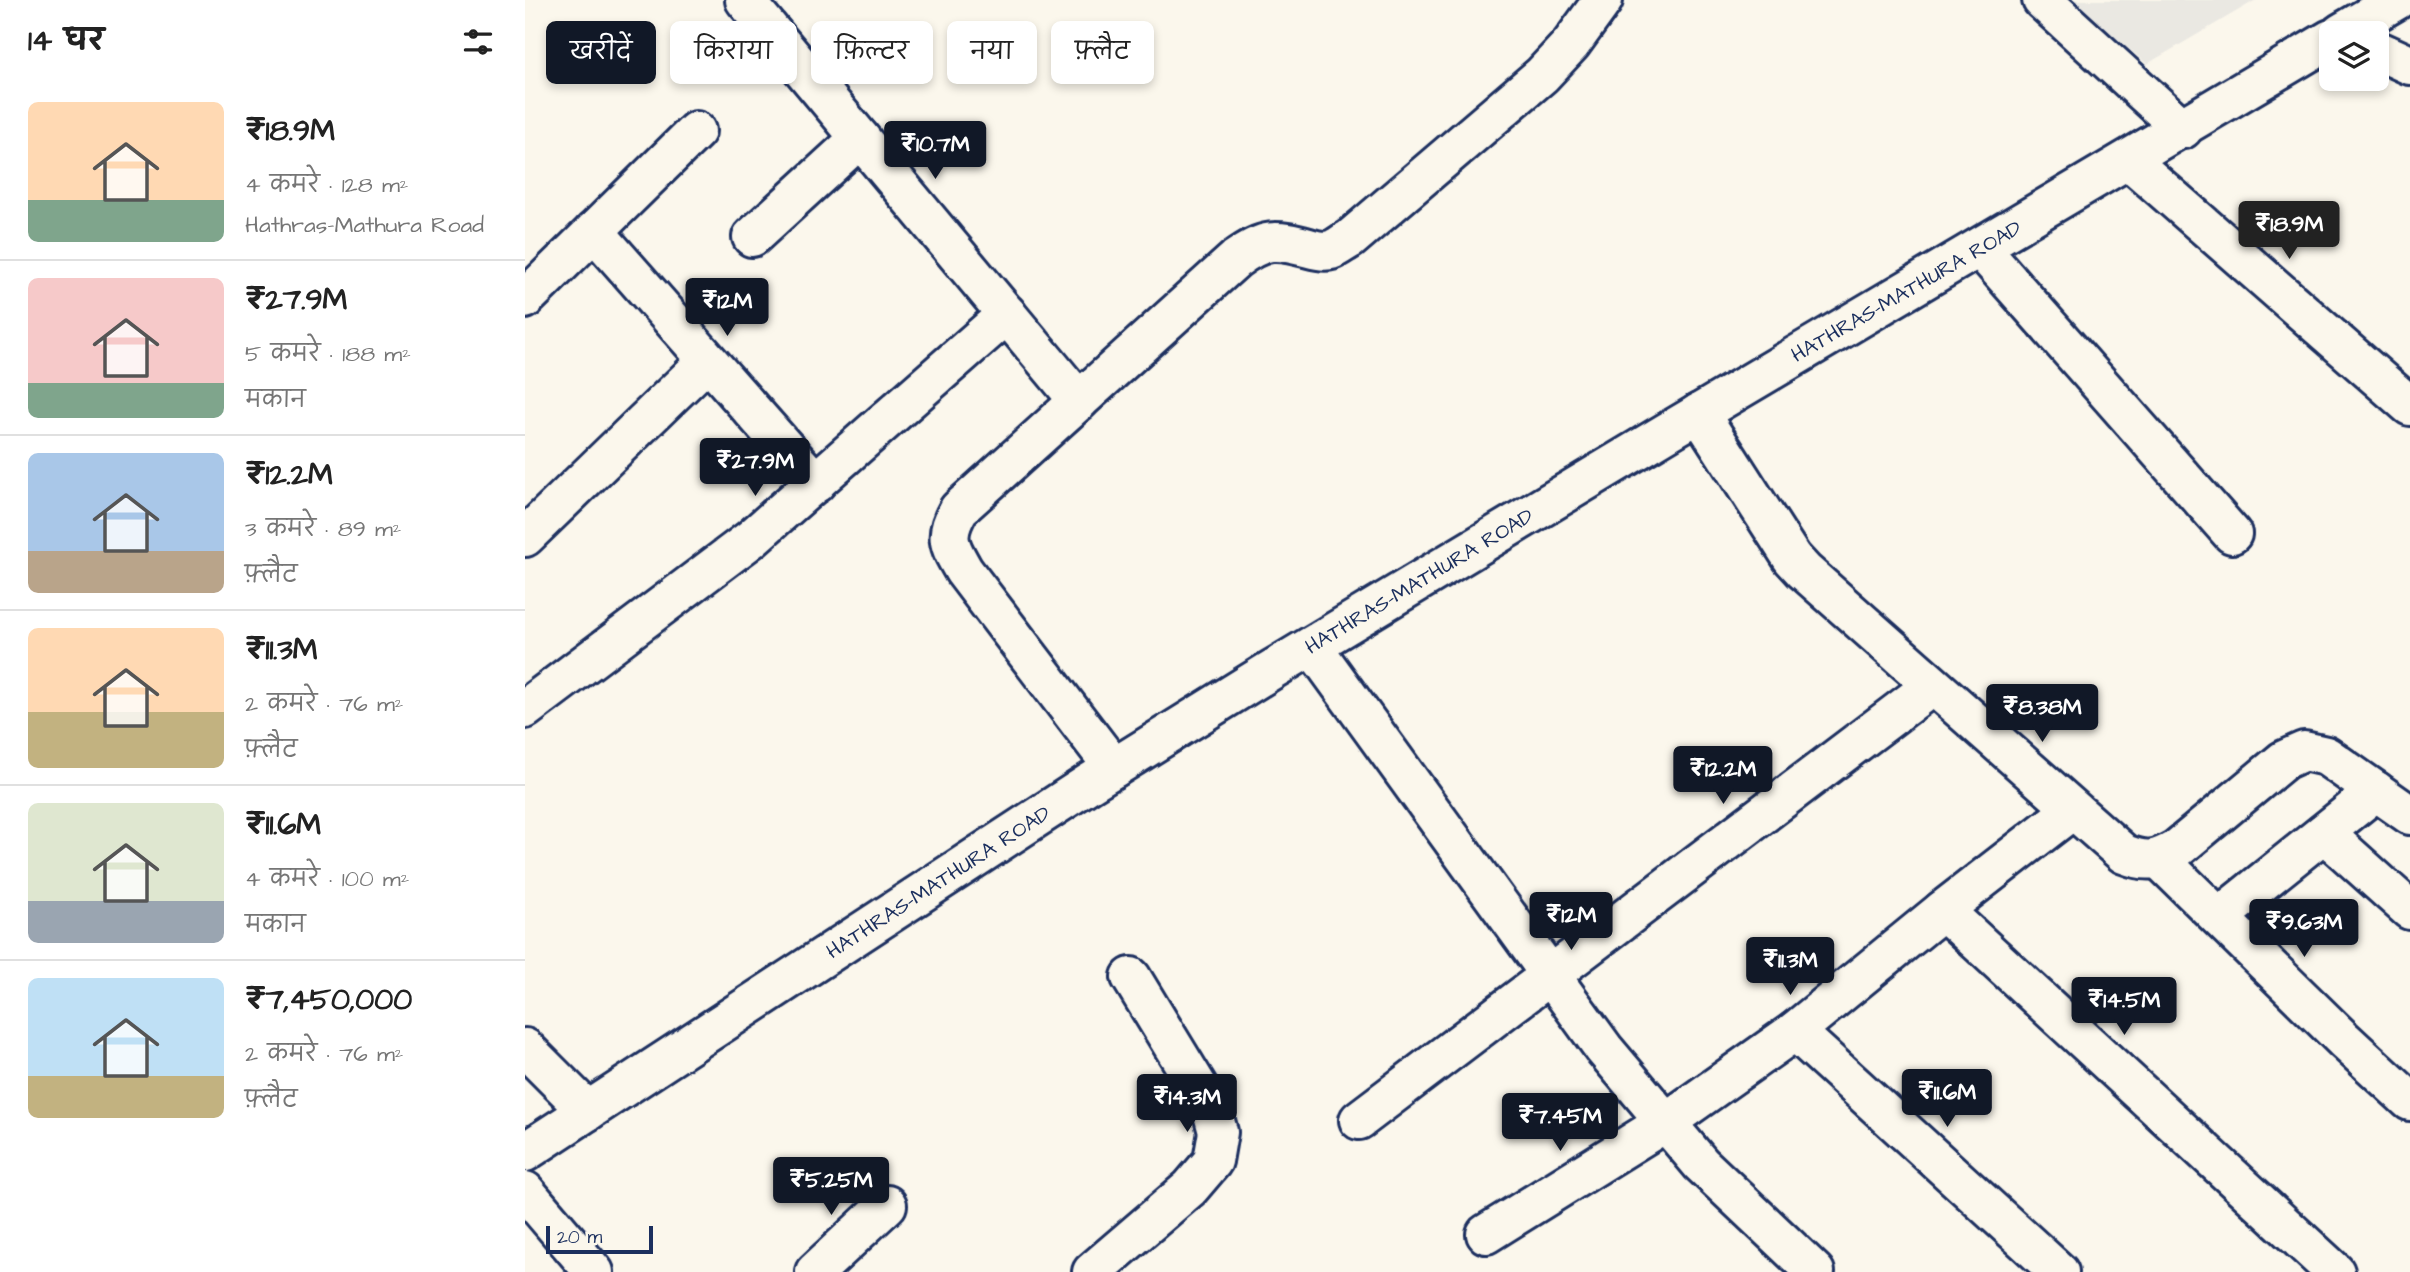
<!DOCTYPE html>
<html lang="hi">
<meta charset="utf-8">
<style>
:root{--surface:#fff;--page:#f6f6f6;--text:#222;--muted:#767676;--line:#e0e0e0;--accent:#111827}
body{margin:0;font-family:"Architects Daughter","Playpen Sans Deva",sans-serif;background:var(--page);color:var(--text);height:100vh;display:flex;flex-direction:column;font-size:26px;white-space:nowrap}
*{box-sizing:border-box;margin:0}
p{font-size:23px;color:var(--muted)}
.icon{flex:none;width:38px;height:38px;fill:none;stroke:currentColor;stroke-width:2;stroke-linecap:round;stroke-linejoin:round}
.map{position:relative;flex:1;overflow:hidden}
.details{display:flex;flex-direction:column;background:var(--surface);width:525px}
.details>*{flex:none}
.top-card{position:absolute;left:21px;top:21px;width:665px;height:63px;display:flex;gap:14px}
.tools{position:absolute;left:1794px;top:21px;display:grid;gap:14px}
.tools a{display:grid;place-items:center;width:70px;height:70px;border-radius:10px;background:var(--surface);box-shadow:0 4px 10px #0003;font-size:35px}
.scale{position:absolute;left:21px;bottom:18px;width:107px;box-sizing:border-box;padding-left:7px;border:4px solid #1b2f5e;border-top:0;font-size:19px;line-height:24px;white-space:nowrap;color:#1b2f5e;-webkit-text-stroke:5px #fbf7ec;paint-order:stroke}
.price{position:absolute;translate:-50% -60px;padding:0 16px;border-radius:7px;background:var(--accent);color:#fff;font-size:23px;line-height:46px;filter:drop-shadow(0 2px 4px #0008)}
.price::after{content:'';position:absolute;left:50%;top:42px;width:21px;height:16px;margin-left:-10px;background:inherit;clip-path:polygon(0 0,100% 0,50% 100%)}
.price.selected{background:#222;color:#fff}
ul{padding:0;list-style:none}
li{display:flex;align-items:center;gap:21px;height:175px;padding:0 28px}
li+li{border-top:2px solid var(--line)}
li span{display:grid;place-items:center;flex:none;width:196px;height:140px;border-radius:10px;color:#555}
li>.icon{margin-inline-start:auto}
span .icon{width:84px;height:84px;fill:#fffc;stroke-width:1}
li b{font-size:30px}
h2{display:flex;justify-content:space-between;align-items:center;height:84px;padding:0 28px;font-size:30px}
.tag{padding:0 24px;border-radius:10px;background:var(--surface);box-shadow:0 4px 10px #0003;font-size:24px;line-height:63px}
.tag.selected{background:var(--accent);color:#fff}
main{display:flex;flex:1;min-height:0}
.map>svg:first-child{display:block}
.built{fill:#eae8e2}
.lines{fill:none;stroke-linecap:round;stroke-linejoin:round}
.minor-casing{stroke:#1b2f5e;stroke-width:44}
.highway-casing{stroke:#1b2f5e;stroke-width:44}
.minor{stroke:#fbf7ec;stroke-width:38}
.highway{stroke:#fbf7ec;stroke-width:38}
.labels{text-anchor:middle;stroke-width:7;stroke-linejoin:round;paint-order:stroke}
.street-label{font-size:21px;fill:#1b2f5e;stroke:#fbf7ec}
</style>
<main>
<section class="details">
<h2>14 घर<svg class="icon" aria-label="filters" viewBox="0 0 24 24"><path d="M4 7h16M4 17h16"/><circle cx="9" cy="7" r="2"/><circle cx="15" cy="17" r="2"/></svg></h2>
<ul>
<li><span style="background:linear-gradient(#ffd9b3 70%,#7fa58c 0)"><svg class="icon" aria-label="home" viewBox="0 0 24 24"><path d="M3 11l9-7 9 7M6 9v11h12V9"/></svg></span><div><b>₹18.9M</b><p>4 कमरे · 128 m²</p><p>Hathras-Mathura Road</p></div></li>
<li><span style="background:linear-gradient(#f6c9c9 75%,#7fa58c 0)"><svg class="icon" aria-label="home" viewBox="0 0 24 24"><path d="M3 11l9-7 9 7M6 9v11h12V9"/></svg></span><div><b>₹27.9M</b><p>5 कमरे · 188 m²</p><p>मकान</p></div></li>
<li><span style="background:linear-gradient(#a9c7e8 70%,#b9a48a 0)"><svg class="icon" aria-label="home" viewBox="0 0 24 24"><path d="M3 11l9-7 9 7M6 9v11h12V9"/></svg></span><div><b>₹12.2M</b><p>3 कमरे · 89 m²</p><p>फ़्लैट</p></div></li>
<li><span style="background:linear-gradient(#ffd9b3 60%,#c2b280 0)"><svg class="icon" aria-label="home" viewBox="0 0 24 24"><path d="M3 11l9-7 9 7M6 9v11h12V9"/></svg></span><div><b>₹11.3M</b><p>2 कमरे · 76 m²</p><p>फ़्लैट</p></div></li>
<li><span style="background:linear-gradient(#dfe7d0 70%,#9aa5b1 0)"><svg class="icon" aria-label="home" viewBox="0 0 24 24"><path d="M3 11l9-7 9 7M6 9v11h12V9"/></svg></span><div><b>₹11.6M</b><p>4 कमरे · 100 m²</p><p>मकान</p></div></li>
<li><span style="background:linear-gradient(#bfe0f5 70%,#c2b280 0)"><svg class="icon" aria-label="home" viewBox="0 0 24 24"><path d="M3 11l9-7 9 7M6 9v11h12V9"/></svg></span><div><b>₹7,450,000</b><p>2 कमरे · 76 m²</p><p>फ़्लैट</p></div></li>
</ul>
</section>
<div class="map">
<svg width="1885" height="1272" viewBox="0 0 1885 1272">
<rect width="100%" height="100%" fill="#fbf7ec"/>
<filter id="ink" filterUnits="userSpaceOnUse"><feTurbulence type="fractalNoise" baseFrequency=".0143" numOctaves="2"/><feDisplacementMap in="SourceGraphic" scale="14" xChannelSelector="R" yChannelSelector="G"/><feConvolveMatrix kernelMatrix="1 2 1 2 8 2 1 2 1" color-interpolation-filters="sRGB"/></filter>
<g filter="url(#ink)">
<polygon class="built" points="1545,0 1731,0 1622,64"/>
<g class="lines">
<defs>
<g id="minor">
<polyline points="220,0 554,401"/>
<polyline points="1517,0 1658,129"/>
<polyline points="1852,50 1885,65"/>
<polyline points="1604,160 1885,406"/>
<polyline points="69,231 291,483"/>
<polyline points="227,237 335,138"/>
<polyline points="1455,248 1707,534"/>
<polyline points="0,299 171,131"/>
<path d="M1174 413 1267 558 1279 571 1599 854C1622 863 1631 861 1652 849L1759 760 1779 751 1801 756 1885 815"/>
<polyline points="0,537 182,361"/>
<polyline points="787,646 1079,1049 1176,1164 1290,1272"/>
<polyline points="0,709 226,539 482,314"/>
<path d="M589 768 439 571C424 545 418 537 434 509L711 259C740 238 750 239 784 248 791 250 799 252 806 250 812 248 819 242 825 239L1017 75 1046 44 1078 0"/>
<polyline points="1547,810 1418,910 1810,1272"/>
<polyline points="1799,833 1885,910"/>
<polyline points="1634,859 1819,1040 1885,1101"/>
<polyline points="1694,917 1851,791"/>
<polyline points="1270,1031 1534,1272"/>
<polyline points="0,1048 63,1111"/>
<polyline points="834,1120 1407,686"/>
<polyline points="0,1191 69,1272"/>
<polyline points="961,1234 1141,1122 1270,1031 1418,910"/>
<polyline points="290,1272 362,1205"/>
<polyline points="567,1272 665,1188 688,1161 693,1132 687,1110 606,977"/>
</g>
<g id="highway">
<polyline points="1816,33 1872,0"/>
<polyline points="0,1152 563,784 748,669 1144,431 1806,39"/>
</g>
</defs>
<use href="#minor" class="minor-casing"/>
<use href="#highway" class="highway-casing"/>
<use href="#minor" class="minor"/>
<use href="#highway" class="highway"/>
</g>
</g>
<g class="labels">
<g class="street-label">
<text transform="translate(1381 291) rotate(-30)" y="7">HATHRAS-MATHURA ROAD</text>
<text transform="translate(894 581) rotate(-31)" y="7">HATHRAS-MATHURA ROAD</text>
<text transform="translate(413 882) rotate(-33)" y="7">HATHRAS-MATHURA ROAD</text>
</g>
</g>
</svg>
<div class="tools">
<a><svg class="icon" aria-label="layers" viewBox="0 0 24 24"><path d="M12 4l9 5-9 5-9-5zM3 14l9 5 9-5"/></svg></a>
</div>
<div class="scale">20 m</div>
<b class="price" style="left:410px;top:181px">₹10.7M</b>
<b class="price selected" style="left:1764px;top:261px">₹18.9M</b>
<b class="price" style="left:202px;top:338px">₹12M</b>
<b class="price" style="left:230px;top:498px">₹27.9M</b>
<b class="price" style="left:1517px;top:744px">₹8.38M</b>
<b class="price" style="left:1198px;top:806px">₹12.2M</b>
<b class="price" style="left:1046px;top:952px">₹12M</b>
<b class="price" style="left:1779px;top:959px">₹9.63M</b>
<b class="price" style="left:1265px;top:997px">₹11.3M</b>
<b class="price" style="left:1599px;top:1037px">₹14.5M</b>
<b class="price" style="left:1422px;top:1129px">₹11.6M</b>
<b class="price" style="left:662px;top:1134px">₹14.3M</b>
<b class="price" style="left:1035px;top:1153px">₹7.45M</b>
<b class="price" style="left:306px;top:1217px">₹5.25M</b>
<div class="top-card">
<a class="tag selected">खरीदें</a>
<a class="tag">किराया</a>
<a class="tag">फ़िल्टर</a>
<a class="tag">नया</a>
<a class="tag">फ़्लैट</a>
</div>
</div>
</main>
